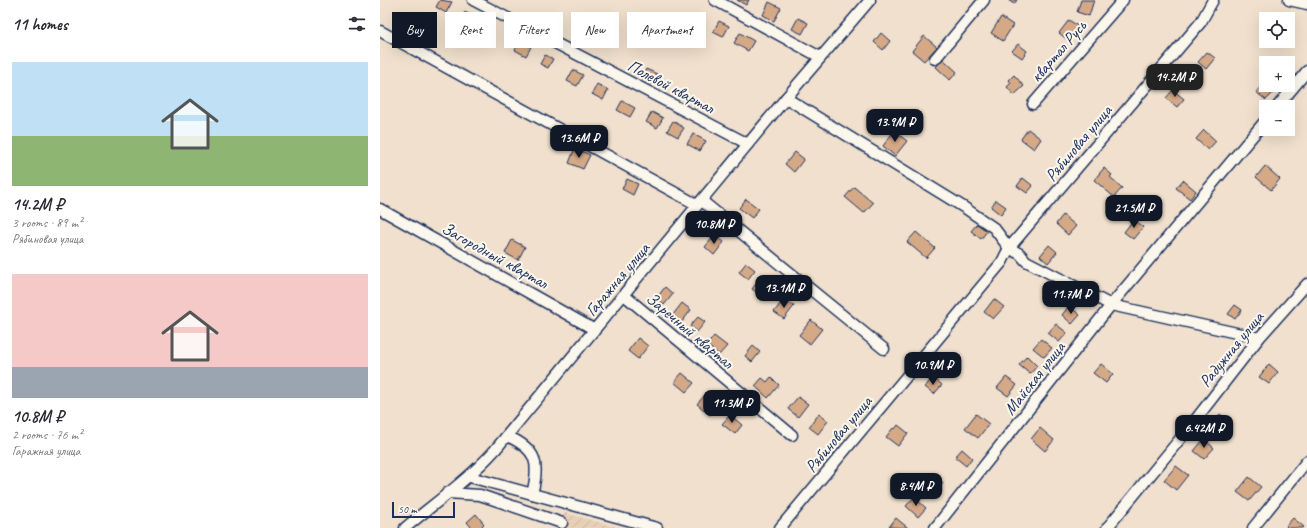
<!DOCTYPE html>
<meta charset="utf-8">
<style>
:root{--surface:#fff;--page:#f2f2f3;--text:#2b2b33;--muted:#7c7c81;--accent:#111827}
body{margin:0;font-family:Caveat,sans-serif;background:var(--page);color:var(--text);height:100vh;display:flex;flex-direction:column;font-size:15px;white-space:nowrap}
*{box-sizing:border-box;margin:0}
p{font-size:13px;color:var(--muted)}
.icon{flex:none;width:22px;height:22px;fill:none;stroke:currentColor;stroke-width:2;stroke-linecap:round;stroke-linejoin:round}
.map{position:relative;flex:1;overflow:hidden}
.panel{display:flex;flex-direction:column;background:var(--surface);width:380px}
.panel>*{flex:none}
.banner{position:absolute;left:12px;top:12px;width:380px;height:36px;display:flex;gap:8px}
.tools{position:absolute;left:879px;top:12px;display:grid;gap:8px}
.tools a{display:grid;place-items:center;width:36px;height:36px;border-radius:0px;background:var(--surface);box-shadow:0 4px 16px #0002;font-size:20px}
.scale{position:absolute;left:12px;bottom:10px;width:63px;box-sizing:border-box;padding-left:4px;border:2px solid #1b2f5e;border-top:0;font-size:11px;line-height:14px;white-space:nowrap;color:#1b2f5e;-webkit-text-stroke:3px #fbf7ec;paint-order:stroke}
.price{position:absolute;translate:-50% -34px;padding:0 9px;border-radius:8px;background:var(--accent);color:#fff;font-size:13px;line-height:26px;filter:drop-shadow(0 1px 2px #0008)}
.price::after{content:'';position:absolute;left:50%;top:24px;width:12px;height:9px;margin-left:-6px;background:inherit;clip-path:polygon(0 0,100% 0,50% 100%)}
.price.on{background:#222;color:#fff}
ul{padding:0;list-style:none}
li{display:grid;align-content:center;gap:8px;height:212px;padding:0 12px}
li span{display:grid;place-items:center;height:124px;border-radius:0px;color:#555}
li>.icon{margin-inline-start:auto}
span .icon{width:72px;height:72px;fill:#fffc;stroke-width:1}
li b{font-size:17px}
h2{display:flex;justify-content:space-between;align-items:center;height:48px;padding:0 12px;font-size:17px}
.pill{padding:0 14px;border-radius:0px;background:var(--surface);box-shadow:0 4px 16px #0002;font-size:14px;line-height:36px}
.pill.on{background:var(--accent);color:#fff}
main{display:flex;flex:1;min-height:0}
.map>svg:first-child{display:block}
.industrial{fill:url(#industrial-furrows)}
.building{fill:#d5a986;stroke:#1b2f5e}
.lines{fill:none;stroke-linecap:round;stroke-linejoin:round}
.minor-casing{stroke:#1b2f5e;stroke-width:13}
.minor{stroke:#fbf7ec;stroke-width:10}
.labels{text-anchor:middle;stroke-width:4;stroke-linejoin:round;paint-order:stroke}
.street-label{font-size:17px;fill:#1b2f5e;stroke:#fbf7ec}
</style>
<main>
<section class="panel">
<h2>11 homes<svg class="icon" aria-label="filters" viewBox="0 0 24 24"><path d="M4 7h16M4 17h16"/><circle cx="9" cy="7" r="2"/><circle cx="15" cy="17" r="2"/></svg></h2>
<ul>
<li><span style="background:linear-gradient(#bfe0f5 60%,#8fb573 0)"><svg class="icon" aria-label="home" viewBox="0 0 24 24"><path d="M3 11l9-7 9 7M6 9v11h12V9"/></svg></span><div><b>14.2M ₽</b><p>3 rooms · 89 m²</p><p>Рябиновая улица</p></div></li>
<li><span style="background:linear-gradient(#f6c9c9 75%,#9aa5b1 0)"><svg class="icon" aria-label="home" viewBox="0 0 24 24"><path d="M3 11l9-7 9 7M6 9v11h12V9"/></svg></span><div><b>10.8M ₽</b><p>2 rooms · 76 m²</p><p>Гаражная улица</p></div></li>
</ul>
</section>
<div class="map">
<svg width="927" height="528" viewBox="0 0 927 528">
<defs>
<pattern id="industrial-furrows" width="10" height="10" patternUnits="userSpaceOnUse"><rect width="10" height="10" fill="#e8d0b8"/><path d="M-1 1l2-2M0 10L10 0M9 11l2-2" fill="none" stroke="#c6b3a1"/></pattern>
</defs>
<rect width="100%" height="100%" fill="#f0e0cd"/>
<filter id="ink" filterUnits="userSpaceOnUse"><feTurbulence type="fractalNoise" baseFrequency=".025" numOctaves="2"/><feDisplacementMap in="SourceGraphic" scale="8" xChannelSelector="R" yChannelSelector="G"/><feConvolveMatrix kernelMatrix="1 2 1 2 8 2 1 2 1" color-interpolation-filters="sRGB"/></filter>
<g filter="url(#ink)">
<polygon class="industrial" points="185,513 240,528 174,528"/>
<g class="building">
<polygon points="60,0 72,2 66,13 56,7"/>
<polygon points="357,0 369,0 366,5"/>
<polygon points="628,0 637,0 634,4"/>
<polygon points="701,0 714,0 709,16 697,12"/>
<polygon points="389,2 401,8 394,21 383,15"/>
<polygon points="85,12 94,17 90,26 80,20"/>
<polygon points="621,17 633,25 623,41 611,33"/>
<polygon points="418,18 428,23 422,34 412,29"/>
<polygon points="689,20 699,27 689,41 679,33"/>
<polygon points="339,21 349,26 343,37 333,32"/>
<polygon points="360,33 374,41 368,51 354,43"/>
<polygon points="501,33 510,41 503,50 494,42"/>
<polygon points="544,36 557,47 544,61 532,51"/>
<polygon points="140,41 151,47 146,56 135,50"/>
<polygon points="638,44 647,51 642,58 632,51"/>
<polygon points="827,52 835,58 826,69 818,62"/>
<polygon points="165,55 173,59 168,68 160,64"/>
<polygon points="563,59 577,72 570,80 556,67"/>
<polygon points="266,69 277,74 272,84 261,79"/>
<polygon points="193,70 203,75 197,86 187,81"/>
<polygon points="634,75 644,86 634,95 627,87 631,83 629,80"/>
<polygon points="217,84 228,90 223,100 212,94"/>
<polygon points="883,84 893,93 886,100 876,92"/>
<polygon points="793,90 804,99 797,107 786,98"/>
<polygon points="242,101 255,108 250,117 237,110"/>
<polygon points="272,112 283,118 277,128 266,122"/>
<polygon points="293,121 304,128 298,137 287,131"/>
<polygon points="648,129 661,139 654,149 641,139"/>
<polygon points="824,130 836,141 828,150 816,139"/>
<polygon points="514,131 527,141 515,156 503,146"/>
<polygon points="313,134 326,141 320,151 307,144"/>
<polygon points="195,148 210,155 203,169 189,163"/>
<polygon points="415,152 424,159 414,172 405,164"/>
<polygon points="885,166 900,179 891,190 876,177"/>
<polygon points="724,168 732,175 730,177 742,188 734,197 714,180"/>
<polygon points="643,178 653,186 647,193 637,186"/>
<polygon points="247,179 258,184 253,195 242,189"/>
<polygon points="803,180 816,191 810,199 796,188"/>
<polygon points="474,187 493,203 484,213 465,197"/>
<polygon points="366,199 379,209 372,218 359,208"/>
<polygon points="616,200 626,207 621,215 611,207"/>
<polygon points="683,215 696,226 688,235 676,224"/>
<polygon points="754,219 763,227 753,239 744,232"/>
<polygon points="597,224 607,231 601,239 591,231"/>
<polygon points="536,232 555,248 546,258 527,242"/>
<polygon points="335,235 344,242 334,255 325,247"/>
<polygon points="132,240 145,247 138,260 125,253"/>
<polygon points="669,245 677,252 668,263 660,256"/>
<polygon points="366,263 375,270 368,279 359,272"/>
<polygon points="382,276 391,283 381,296 372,289"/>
<polygon points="285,287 293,294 284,305 276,299"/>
<polygon points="404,299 414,306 404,319 394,312"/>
<polygon points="614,299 624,307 613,319 604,312"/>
<polygon points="302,303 311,310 301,323 292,316"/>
<polygon points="855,305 862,310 855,319 848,314"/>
<polygon points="689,306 700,315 692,324 682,315"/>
<polygon points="318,317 325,322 317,332 310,326"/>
<polygon points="431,320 442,329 430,344 419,335"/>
<polygon points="676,324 687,333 679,342 668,333"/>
<polygon points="334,336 347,346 339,355 327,345"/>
<polygon points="258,338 268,346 258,359 248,351"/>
<polygon points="661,339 672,348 664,357 653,348"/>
<polygon points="373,346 380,352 372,362 365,356"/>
<polygon points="647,356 657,366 650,374 639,365"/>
<polygon points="721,364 733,374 726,383 713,373"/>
<polygon points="889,364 898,372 889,384 879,377"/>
<polygon points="302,373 314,383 306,392 294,382"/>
<polygon points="391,377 399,385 388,398 375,386 382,378 387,382"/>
<polygon points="553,377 562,385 554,394 545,387"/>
<polygon points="626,377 637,385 628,396 617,388"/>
<polygon points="325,395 338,405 330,415 317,404"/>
<polygon points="418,397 428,404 418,417 408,409"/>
<polygon points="439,414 448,421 438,434 429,427"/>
<polygon points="596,414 609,424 598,438 585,428"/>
<polygon points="840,414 850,422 840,434 830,426"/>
<polygon points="350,415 362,425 355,434 342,424"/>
<polygon points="518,425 528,433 518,446 506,437 513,428 515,429"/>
<polygon points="660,428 674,440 665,451 651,439"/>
<polygon points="824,439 834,448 824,459 814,451"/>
<polygon points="582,449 592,458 586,466 575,457"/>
<polygon points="796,466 808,475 796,490 784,480"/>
<polygon points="555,476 563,483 554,494 546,487"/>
<polygon points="869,477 881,487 869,501 857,492"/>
<polygon points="534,497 546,508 538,517 526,506"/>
<polygon points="96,514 104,524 100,528 92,528 87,522"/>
<polygon points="516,518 528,528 509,527"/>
<polygon points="913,518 924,527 923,528 908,528 906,526"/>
</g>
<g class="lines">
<defs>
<g id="minor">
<polyline points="93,0 368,144"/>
<polyline points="335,0 440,57"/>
<polyline points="833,0 821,22 629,248 640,254 646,261 731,305 879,338"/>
<polyline points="909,0 927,4"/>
<polyline points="0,31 312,202"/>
<polyline points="555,59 604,0"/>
<polyline points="653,104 743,0"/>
<polyline points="897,107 927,71"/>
<polyline points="322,201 504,349"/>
<polyline points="0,209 215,330"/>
<polyline points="244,295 412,435"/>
<path d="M127 436C157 449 160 463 152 494"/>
<polyline points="90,477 277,528"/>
<polyline points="67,493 100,495 182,523"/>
<path d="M25 528C56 502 88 480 115 450L406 98 490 0"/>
<polyline points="400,528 622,262 629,248 614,228 585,208 406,98"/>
<polyline points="555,528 731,305 886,120"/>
<polyline points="727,528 809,428 879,338 927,284"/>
<polyline points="873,528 927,461"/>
</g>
</defs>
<use href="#minor" class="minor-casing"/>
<use href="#minor" class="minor"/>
</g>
</g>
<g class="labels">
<g class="street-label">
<text transform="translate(678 51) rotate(-49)" y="6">квартал Русь</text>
<text transform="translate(291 86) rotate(28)" y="6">Полевой квартал</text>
<text transform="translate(698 143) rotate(-50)" y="6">Рябиновая улица</text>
<text transform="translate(115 255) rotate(29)" y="6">Загородный квартал</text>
<text transform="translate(237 279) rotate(-50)" y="6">Гаражная улица</text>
<text transform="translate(310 330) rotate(40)" y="6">Заречный квартал</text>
<text transform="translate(851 349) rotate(-51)" y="6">Радужная улица</text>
<text transform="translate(654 378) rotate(-52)" y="6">Майская улица</text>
<text transform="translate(458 434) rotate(-50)" y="6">Рябиновая улица</text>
</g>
</g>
</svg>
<div class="tools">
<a><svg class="icon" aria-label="locate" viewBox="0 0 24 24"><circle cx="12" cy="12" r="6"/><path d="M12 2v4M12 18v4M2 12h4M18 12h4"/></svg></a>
<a>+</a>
<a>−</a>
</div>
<div class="scale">50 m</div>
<b class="price on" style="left:795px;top:98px">14.2M ₽</b>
<b class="price" style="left:515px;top:143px">13.9M ₽</b>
<b class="price" style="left:199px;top:159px">13.6M ₽</b>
<b class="price" style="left:754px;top:229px">21.5M ₽</b>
<b class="price" style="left:334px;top:245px">10.8M ₽</b>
<b class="price" style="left:404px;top:309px">13.1M ₽</b>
<b class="price" style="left:691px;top:315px">11.7M ₽</b>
<b class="price" style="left:553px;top:386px">10.9M ₽</b>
<b class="price" style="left:352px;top:424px">11.3M ₽</b>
<b class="price" style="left:824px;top:449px">6.42M ₽</b>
<b class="price" style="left:536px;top:507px">8.4M ₽</b>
<div class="banner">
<a class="pill on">Buy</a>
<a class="pill">Rent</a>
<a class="pill">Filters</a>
<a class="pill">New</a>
<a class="pill">Apartment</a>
</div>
</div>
</main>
